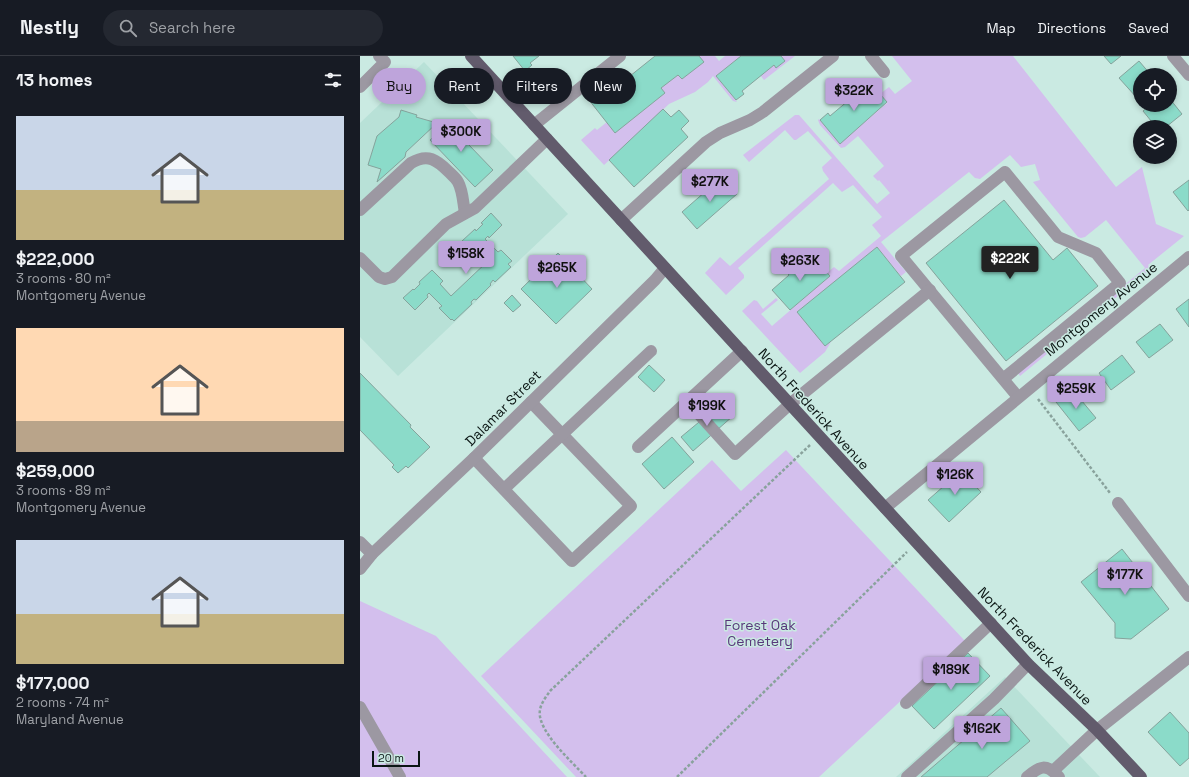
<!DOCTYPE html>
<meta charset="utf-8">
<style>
:root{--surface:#171b24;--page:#242831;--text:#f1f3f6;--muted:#9ea1a6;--line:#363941;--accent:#bea4db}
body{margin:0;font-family:"Space Grotesk",sans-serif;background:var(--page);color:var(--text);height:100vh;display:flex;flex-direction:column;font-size:15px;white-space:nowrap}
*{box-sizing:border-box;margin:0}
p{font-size:13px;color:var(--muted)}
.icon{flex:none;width:22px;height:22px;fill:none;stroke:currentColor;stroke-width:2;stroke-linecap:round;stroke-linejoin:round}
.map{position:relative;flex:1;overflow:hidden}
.drawer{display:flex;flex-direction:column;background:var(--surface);width:360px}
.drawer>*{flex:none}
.hud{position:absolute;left:12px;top:12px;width:380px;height:36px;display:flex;gap:8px}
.tools{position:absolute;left:773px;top:12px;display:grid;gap:8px}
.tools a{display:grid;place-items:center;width:44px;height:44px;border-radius:50%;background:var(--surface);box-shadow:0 2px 6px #0003;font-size:20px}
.scale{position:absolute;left:12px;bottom:10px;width:48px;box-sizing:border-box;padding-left:4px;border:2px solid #0b1614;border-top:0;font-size:11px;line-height:14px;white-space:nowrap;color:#0b1614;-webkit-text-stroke:3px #caeae2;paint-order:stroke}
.price{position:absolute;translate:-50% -34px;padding:0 9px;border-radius:4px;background:var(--accent);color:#111;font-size:13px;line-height:26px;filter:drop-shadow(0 1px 2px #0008)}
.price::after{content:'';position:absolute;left:50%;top:24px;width:12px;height:9px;margin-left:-6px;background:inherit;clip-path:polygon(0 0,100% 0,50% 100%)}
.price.current{background:#222;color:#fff}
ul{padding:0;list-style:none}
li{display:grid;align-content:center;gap:8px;height:212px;padding:0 16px}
li span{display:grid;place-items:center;height:124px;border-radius:0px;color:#555}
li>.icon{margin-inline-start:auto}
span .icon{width:72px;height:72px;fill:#fffc;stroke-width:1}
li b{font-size:17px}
h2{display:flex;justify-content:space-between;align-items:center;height:48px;padding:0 16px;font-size:17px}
.chip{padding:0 14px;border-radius:18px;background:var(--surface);box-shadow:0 2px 6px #0003;font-size:14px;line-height:36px}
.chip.current{background:var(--accent);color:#111}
header{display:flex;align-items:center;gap:24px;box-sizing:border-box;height:56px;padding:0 20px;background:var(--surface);border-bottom:1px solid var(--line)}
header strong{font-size:19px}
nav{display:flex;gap:22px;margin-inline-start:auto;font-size:14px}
.search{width:280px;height:36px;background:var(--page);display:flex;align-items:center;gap:10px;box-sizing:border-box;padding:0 14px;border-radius:22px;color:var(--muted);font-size:15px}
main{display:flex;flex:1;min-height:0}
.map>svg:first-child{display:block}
.built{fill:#b8e1d7}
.green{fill:#d3bfed}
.building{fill:#8bdbc9;stroke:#85a39c}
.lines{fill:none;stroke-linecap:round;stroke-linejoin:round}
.path{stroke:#89a29c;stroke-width:2.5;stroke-dasharray:3 2;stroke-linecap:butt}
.minor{stroke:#9c98a2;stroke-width:12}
.major{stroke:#625b6c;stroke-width:12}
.labels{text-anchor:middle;stroke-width:3;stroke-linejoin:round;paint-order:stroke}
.street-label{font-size:14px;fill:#0b1614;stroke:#caeae2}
.park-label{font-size:14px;fill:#58377b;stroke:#caeae2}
</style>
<header>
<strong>Nestly</strong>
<div class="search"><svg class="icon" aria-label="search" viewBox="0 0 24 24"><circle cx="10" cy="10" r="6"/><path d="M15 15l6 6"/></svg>Search here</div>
<nav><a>Map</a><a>Directions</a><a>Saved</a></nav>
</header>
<main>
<section class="drawer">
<h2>13 homes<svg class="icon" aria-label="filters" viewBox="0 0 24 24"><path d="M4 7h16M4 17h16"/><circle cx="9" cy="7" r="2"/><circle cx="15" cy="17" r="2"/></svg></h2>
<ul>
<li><span style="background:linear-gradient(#c9d6e8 60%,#c2b280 0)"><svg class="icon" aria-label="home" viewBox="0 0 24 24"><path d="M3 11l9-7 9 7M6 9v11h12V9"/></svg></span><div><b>$222,000</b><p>3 rooms · 80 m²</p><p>Montgomery Avenue</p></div></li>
<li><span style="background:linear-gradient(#ffd9b3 75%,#b9a48a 0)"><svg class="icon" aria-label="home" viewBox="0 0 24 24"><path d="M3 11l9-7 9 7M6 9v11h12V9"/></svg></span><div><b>$259,000</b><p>3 rooms · 89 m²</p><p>Montgomery Avenue</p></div></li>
<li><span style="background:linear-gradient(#c9d6e8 60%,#c2b280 0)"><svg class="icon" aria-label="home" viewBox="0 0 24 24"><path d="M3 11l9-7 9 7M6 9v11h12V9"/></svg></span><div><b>$177,000</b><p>2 rooms · 74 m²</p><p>Maryland Avenue</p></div></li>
</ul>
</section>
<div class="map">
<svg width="829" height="721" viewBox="0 0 829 721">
<rect width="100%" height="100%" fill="#caeae2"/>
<g class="built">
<polygon points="64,6 208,158 38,320 0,281 0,67"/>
<polygon points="645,621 740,721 536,721"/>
</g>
<g class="green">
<polygon points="339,0 355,0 359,5 365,0 381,0 356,20 377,46 373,45 353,20 348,26 335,36 309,48 244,109 221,84 235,72 237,74 247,66 255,77 305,37 301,32 318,19 322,23 343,6"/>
<polygon points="421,0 435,0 404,24 400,19 414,9 416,12 425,5"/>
<polygon points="532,0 653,0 756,131 782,111 796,168 824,180 788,209 791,213 660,320 658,317 660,315 785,212 746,164 725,181 721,182 718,181 673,126 680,124 675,108 661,111 650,99 620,123 615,122 609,116 521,186 546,216 541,220 517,191 437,256 465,290 471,286 465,296 440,317 382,255 394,244 397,245 403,253 416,242 418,244 401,258 412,270 470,220 467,217 474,211 479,215 521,180 512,169 522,161 493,129 482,136 473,127 378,212 384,219 384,222 366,239 345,217 360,201 370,210 469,123 463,115 462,111 472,102 448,75 436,84 434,84 425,74 389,106 383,99 435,59 439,59 517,148 530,137 519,124 518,125 513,120 524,110 498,80 485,91 481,92 460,69 458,64 459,63 480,87 527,47 520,38 529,31 535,38 552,25"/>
<polygon points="426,394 605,585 459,721 216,721 121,620 352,404 381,435"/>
<polygon points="0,545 76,580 207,721 0,721"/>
</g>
<g class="building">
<polygon points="153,0 179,0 170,7 172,9 165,15"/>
<polygon points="295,0 339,0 344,6 322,23 318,19 301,32 305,37 255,77 229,44 251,26 255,32"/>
<polygon points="381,0 421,0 425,5 416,12 414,9 382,35 384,38 376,44 356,20"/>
<polygon points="744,0 761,0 751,8"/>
<polygon points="779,5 791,19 780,19 780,40 777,42 759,22"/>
<polygon points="507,23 527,46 480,88 460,64 468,57 470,60 502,33 499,30"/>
<polygon points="810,43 822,58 806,71 796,71 783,55 790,49 810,49"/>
<polygon points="303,53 311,61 319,54 329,65 321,73 328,81 274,131 249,104"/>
<polygon points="41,54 57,59 56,61 77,67 46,96 45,101 17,126 21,113 8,109 17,80 39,61"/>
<polygon points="92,64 112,86 109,89 133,114 115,131 70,84"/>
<polygon points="362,121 377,138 337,173 322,156"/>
<polygon points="829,124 829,154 828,155 813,136"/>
<polygon points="644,144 693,204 707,192 738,230 646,305 566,207"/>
<polygon points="131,157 142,169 129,182 128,180 125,183 138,196 141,194 152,205 148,208 151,211 135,226 133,224 130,228 131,229 116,244 114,243 111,246 112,248 94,265 92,263 91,264 79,252 82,250 69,237 67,239 68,241 55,254 43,242 53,233 54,234 60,228 59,226 72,214 83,225 80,228 91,240 128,205 116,193 113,196 102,185 115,173 116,175 123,168 121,167"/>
<polygon points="517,191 545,226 465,290 437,256"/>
<polygon points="198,197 232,233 196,268 161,233"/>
<polygon points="451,199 470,220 430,254 412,234 429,219 425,214 435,205 439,210"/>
<polygon points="152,239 161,249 153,256 144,247"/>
<polygon points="829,243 829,271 816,253"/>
<polygon points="800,268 813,284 789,302 776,286"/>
<polygon points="762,299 775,316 751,334 739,317"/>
<polygon points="289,309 305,324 294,336 278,321"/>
<polygon points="0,317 51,369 50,371 70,391 48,412 46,410 38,417 32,411 34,409 0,374"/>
<polygon points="712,333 736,362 719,375 696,346"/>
<polygon points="362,347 373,360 333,395 321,381"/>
<polygon points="312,381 334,406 304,433 282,408"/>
<polygon points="601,415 621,436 589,466 568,444"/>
<polygon points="762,493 809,553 771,583 755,582 755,567 721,526"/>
<polygon points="608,597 630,620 574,673 552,650"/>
<polygon points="641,652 670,685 627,721 561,721"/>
<polygon points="810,656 829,677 829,702 820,710 788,676"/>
</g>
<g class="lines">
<g class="path">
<polyline points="159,23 166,17"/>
<polyline points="678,343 750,437"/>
<path d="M226 721C213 707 176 674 180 654 181 647 186 641 190 635L450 389"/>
<polyline points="317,721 547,496"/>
</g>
<g class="minor">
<polyline points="511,0 524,16"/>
<polyline points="813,0 829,19"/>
<polyline points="0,31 25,6 19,0"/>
<polyline points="174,69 260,0"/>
<path d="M0 154 51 107C68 97 77 104 89 116 92 119 96 122 98 126 103 135 103 147 105 157"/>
<polyline points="261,164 346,86 360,77 390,64 403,56 473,0"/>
<polyline points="0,202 19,221 25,223 32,221 86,168 115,152 187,83"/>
<polyline points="643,323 760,227 736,197 698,181 645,116 541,200 643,323 658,341"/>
<polyline points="327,345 375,398 430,348 570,234"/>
<polyline points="278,391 382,295"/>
<polyline points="114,402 212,505 271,450 171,346"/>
<polyline points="144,433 291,295"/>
<polyline points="758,447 829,540"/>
<polyline points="525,452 829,201"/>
<polyline points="0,486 12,498"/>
<polyline points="0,513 12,498 114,402 295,224 305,212"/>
<polyline points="546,647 631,567"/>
<polyline points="0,651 40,721"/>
<polyline points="693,715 737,674 829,601"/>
<polyline points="547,721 634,643 668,608"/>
<path d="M667 721C680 710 686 707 699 721"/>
</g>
<polyline class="major" points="111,0 668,608 737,674 781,721"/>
</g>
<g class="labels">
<g class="street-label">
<text transform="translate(741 253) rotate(-39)" y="5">Montgomery Avenue</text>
<text transform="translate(143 352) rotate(-45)" y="5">Dalamar Street</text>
<text transform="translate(454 353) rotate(48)" y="5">North Frederick Avenue</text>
<text transform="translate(675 590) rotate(46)" y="5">North Frederick Avenue</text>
</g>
<g class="park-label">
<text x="400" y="574">Forest Oak<tspan x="400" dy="16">Cemetery</tspan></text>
</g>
</g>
</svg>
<div class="tools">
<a><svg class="icon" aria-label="locate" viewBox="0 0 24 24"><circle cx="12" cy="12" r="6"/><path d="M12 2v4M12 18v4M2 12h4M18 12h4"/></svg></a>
<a><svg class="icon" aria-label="layers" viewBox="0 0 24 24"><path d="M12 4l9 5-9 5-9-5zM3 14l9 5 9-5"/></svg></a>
</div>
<div class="scale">20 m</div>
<b class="price" style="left:494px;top:56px">$322K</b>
<b class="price" style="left:101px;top:97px">$300K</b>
<b class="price" style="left:350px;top:147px">$277K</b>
<b class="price" style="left:106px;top:219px">$158K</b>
<b class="price current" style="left:650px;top:224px">$222K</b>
<b class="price" style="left:440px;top:226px">$263K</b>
<b class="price" style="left:197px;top:233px">$265K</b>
<b class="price" style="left:716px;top:354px">$259K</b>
<b class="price" style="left:347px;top:371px">$199K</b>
<b class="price" style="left:595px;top:440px">$126K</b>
<b class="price" style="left:765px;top:540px">$177K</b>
<b class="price" style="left:591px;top:635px">$189K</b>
<b class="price" style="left:622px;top:694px">$162K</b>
<div class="hud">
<a class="chip current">Buy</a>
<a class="chip">Rent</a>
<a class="chip">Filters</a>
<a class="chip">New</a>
</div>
</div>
</main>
